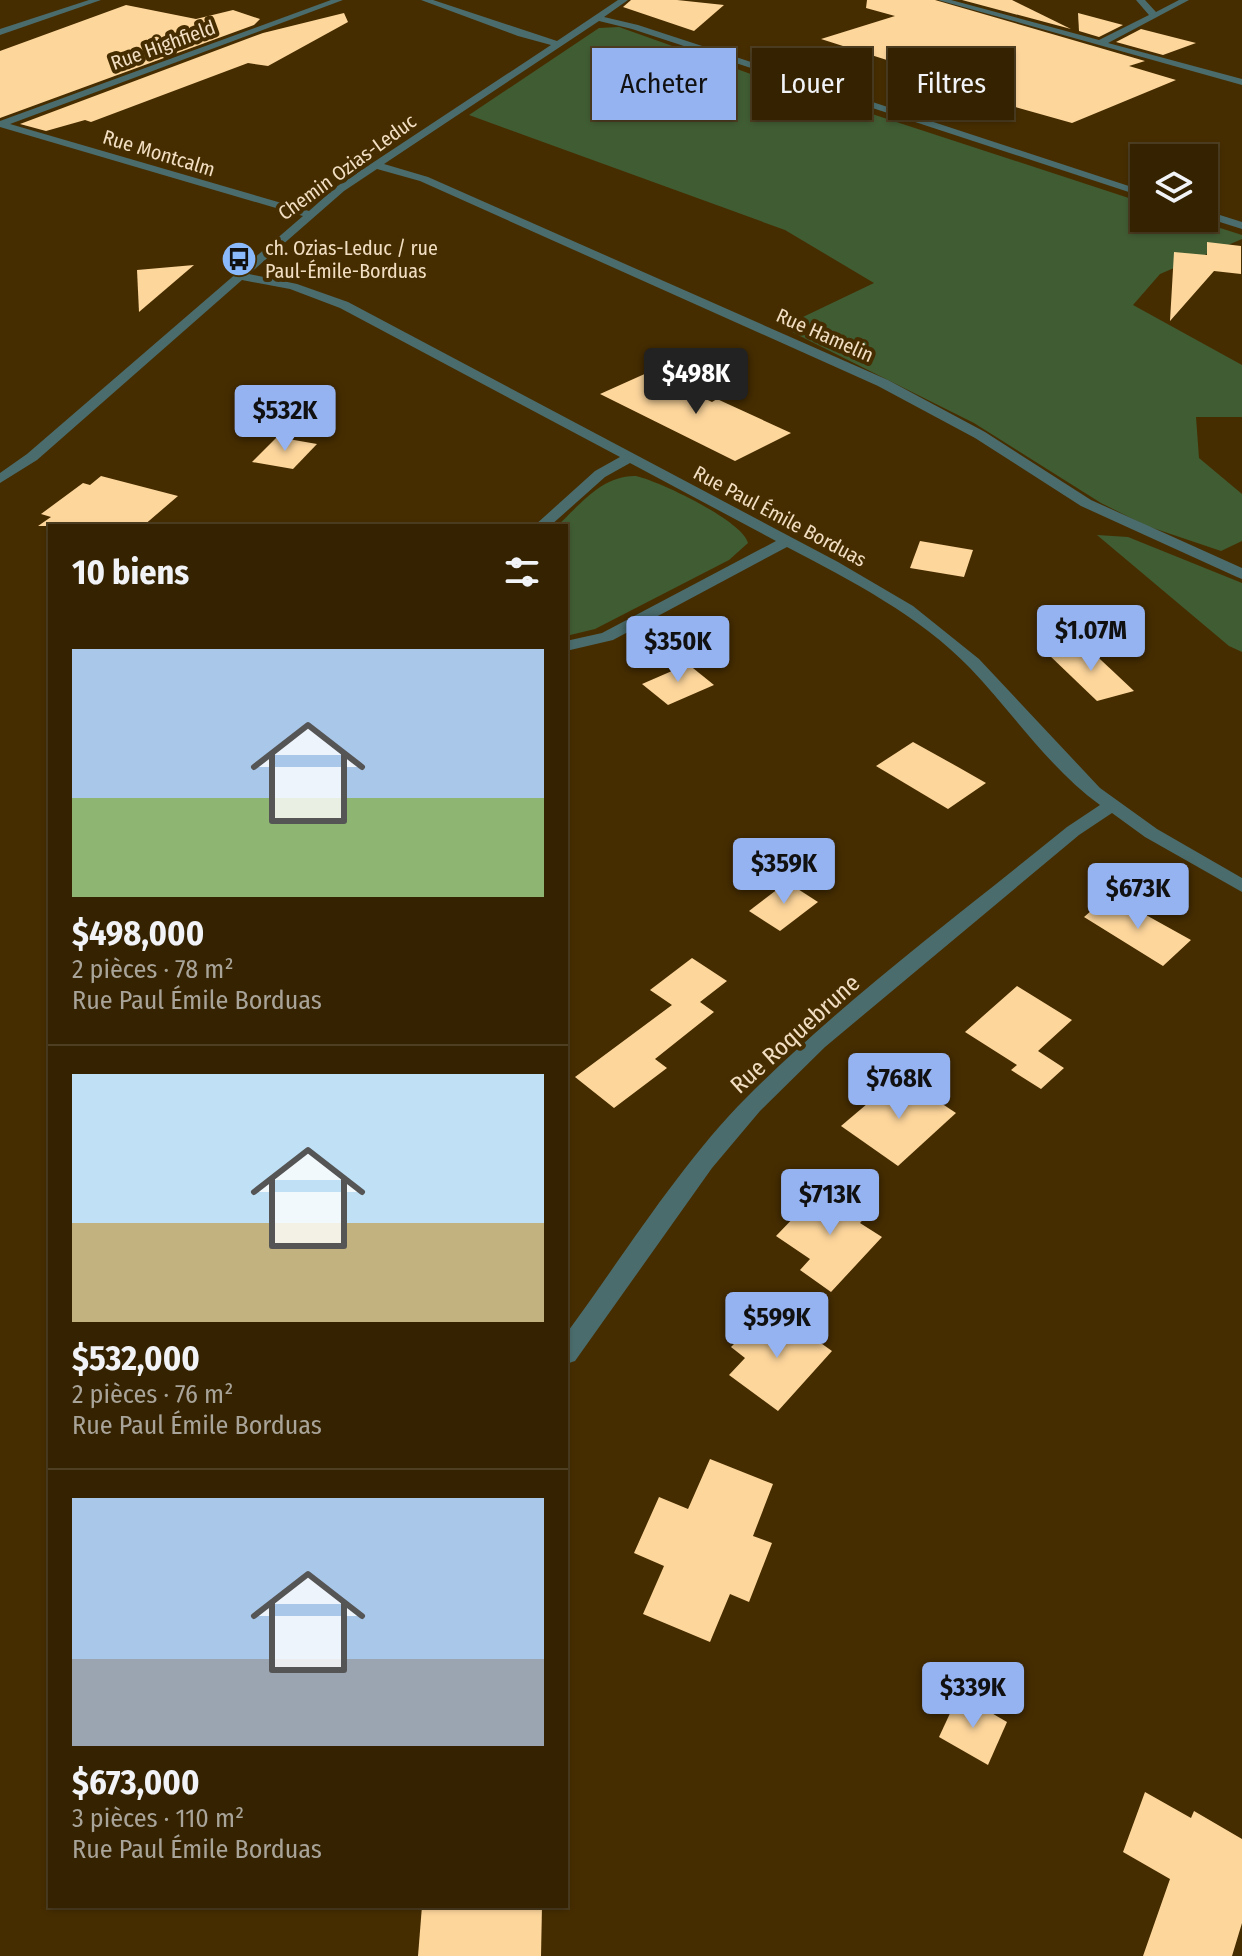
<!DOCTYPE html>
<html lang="fr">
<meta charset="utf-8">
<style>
:root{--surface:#342200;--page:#3f2f0f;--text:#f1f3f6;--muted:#a9a499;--line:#4e3f22;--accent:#95b2f1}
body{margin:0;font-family:"Fira Sans Condensed",sans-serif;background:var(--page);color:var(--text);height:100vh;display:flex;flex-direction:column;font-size:30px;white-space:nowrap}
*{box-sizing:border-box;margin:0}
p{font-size:26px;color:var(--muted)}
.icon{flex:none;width:44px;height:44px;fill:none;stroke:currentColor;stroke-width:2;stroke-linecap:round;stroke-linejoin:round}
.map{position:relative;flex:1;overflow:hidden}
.sheet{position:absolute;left:48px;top:524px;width:520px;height:1384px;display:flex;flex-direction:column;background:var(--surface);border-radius:0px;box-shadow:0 2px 6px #0004,0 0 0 2px var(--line)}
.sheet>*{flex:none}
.guide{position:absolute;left:592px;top:48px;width:530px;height:72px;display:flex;gap:16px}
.tools{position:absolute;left:1130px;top:144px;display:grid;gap:16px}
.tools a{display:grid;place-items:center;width:88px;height:88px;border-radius:0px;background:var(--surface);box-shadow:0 2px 6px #0004,0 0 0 2px var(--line);font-size:40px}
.price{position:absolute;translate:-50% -68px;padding:0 18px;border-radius:8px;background:var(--accent);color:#111;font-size:26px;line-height:52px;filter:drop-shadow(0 2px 4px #0008)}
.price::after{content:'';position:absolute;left:50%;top:48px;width:24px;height:18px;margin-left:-12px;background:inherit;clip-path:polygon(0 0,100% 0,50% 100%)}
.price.on{background:#222;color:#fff}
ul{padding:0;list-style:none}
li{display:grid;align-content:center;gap:16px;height:424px;padding:0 24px}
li+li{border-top:2px solid var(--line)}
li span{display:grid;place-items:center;height:248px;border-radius:0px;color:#555}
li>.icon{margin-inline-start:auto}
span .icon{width:144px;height:144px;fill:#fffc;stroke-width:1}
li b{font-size:34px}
h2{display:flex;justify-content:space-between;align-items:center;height:96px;padding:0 24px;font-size:34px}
.chip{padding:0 28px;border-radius:0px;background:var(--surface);box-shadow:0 2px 6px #0004,0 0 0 2px var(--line);font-size:28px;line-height:72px}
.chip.on{background:var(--accent);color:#111}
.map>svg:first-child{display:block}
.green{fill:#405c33}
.building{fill:#fdd69c}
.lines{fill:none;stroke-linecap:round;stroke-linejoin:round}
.minor{fill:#4b6c6c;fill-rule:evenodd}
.labels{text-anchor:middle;stroke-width:8;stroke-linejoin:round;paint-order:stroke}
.far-street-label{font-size:20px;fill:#f2dfc3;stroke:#462d00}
.far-poi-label{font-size:20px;fill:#f2dfc3;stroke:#462d00;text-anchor:start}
.street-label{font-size:24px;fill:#f2dfc3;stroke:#462d00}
</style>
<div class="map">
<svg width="1242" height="1956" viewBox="0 0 1242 1956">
<rect width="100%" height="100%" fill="#462d00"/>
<g class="green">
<polygon points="619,27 762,78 1144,203 1144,218 1189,218 1242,235 1242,239 1160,274 1133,305 1242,365 1242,417 1196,417 1199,458 1242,494 1242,541 1221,551 1147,526 1101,503 974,423 782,327 874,283 785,230 469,115 599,28"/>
<path d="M636 476C659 481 743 521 748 543L729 560 595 629 566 636V526H557C580 505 602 475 636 476Z"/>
<polygon points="1097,535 1128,537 1242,583 1242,652 1229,646"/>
</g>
<g class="building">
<polygon points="631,0 677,0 724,5 694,31 623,7"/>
<polygon points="867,0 935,0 1145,61 1129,66 1176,80 1072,123 973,95 984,91 821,39 895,16 866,8"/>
<polygon points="962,0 1012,0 1071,29"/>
<polygon points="126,5 196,19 233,10 260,19 254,25 0,118 0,51"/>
<polygon points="344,13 348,22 268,66 248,63 91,122 85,120 46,131 20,124 263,33"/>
<polygon points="1078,13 1123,25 1099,37 1079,31"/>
<polygon points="1141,29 1196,43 1163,55 1116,42"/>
<polygon points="1207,242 1241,246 1241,274 1214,271 1170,321 1174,252 1207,255"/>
<polygon points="194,265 139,312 137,270"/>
<polygon points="649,372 712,402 717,399 791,433 735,461 600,394"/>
<polygon points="277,437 317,444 293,469 252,462"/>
<polygon points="101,476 178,496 143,526 38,526 51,517 41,514 83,483 90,485"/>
<polygon points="920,541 973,550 964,577 910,568"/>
<polygon points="1084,644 1134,691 1097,701 1048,654"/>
<polygon points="688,664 714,685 668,705 642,684"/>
<polygon points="913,742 958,767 986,783 948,809 876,766"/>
<polygon points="787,882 818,902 780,931 749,911"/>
<polygon points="1106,898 1142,918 1146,915 1191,940 1163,966 1084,917"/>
<polygon points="692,958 727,981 700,1002 714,1012 655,1059 667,1068 614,1108 575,1077 672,1005 650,990"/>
<polygon points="1017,986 1072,1020 1038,1051 1064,1068 1041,1089 1011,1070 1017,1065 965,1032"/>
<polygon points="900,1076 956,1113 898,1166 841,1126"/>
<polygon points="825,1185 868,1214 860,1223 882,1237 831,1292 800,1270 810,1259 776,1236"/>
<polygon points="777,1312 832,1351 778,1411 729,1375 745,1358 731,1347 751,1327 759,1332"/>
<polygon points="710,1459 773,1484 753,1536 772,1543 749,1602 730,1594 710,1642 643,1614 664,1566 634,1553 659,1497 688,1509"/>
<polygon points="959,1694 1007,1722 988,1765 939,1737"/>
<polygon points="1145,1792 1191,1818 1194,1811 1242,1839 1242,1923 1232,1956 1143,1956 1170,1879 1123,1852"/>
<polygon points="422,1906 542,1906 541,1956 418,1956"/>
</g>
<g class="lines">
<g class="minor">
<polygon points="89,0 101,0 0,35 0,29"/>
<path d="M331 0H343L10 124 309 211 336 187 551 45 518 36 421 0H433L557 41 618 0H628L604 17 638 25 1144 191V197L632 29 599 21 384 164 428 177 888 380 985 432 1091 500 1242 568V579L1237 577 1081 506 975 438 878 386 420 181 377 169 344 191 249 274 297 284 348 302 838 562 913 606 979 659 1100 788 1157 829 1242 878V892L1145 837 1112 813 1079 835 825 1047 760 1111 712 1168 575 1361 566 1364V1334C622 1258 681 1163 747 1097 845 999 959 915 1067 827L1100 805C1049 768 1013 713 970 668 920 616 850 580 787 547L613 640 566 651V641L602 633 776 541 630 463 605 477 550 526H534L595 471 620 457 340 308 290 289 242 280 37 460 0 483V473L27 454 303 216 0 127V121Z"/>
<polygon points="938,0 951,0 1099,40 1149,15 1136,0 1145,0 1156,12 1179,0 1189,0 1108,43 1242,79 1242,85"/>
<polygon points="1204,210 1242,222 1242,229 1204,217"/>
</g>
</g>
<defs>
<symbol id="bus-disc" viewBox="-11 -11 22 22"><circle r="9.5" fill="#8abafc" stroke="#462d00"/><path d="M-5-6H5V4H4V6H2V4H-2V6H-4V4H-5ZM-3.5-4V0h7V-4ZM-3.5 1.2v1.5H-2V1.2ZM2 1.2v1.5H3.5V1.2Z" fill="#111"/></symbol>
</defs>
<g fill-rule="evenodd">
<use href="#bus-disc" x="219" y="239" width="40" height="40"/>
</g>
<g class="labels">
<g class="far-street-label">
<text transform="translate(163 45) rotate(-20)" y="7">Rue Highfield</text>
<text transform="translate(159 153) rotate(17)" y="7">Rue Montcalm</text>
<text transform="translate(347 167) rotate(-36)" y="7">Chemin Ozias-Leduc</text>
<text transform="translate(825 335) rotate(24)" y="7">Rue Hamelin</text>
<text transform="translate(780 516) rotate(28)" y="7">Rue Paul Émile Borduas</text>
</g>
<g class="far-poi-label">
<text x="265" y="255">ch. Ozias-Leduc / rue<tspan x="265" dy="23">Paul-Émile-Borduas</tspan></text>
</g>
<g class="street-label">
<text transform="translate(795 1034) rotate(-42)" y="8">Rue Roquebrune</text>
</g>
</g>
</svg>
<div class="tools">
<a><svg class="icon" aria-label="layers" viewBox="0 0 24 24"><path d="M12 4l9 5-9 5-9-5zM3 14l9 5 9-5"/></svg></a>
</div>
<b class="price on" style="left:696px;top:416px">$498K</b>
<b class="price" style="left:285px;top:453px">$532K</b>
<b class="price" style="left:1091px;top:673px">$1.07M</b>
<b class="price" style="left:678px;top:684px">$350K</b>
<b class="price" style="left:784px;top:906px">$359K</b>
<b class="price" style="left:1138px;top:931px">$673K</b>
<b class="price" style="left:899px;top:1121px">$768K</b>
<b class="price" style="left:830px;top:1237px">$713K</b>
<b class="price" style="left:777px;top:1360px">$599K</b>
<b class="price" style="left:973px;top:1730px">$339K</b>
<div class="guide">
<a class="chip on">Acheter</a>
<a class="chip">Louer</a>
<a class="chip">Filtres</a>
</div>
<section class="sheet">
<h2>10 biens<svg class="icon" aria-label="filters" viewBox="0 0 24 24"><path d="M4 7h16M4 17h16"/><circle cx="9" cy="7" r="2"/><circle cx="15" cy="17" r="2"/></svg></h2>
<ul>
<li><span style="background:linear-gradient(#a9c7e8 60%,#8fb573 0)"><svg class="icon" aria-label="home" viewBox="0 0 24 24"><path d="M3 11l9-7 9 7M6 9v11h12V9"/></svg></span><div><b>$498,000</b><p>2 pièces · 78 m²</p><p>Rue Paul Émile Borduas</p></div></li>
<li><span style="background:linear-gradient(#bfe0f5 60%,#c2b280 0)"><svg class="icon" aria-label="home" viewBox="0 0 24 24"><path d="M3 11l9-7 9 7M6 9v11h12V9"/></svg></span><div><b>$532,000</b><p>2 pièces · 76 m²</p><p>Rue Paul Émile Borduas</p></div></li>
<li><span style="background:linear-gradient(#a9c7e8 65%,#9aa5b1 0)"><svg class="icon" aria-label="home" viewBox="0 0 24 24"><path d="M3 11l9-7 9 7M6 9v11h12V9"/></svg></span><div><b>$673,000</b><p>3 pièces · 110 m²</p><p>Rue Paul Émile Borduas</p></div></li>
</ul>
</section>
</div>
